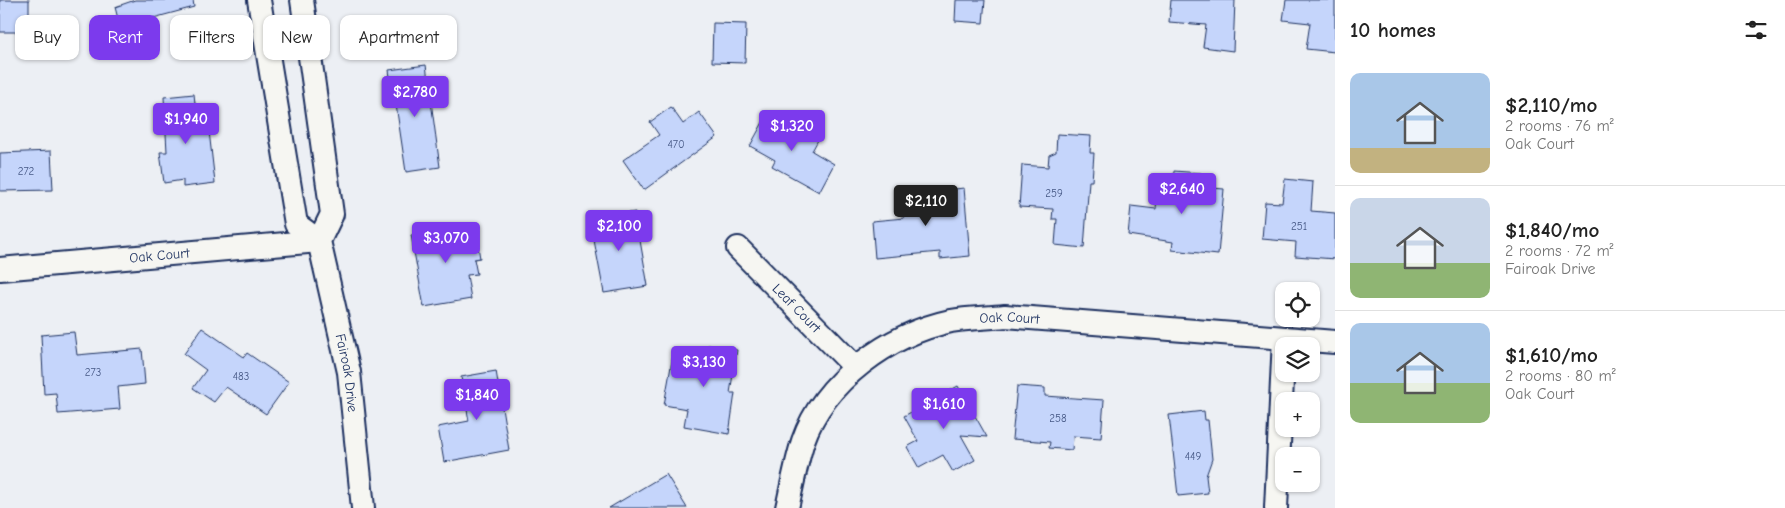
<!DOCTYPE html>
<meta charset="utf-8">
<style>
:root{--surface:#fff;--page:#f6f6f6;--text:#222;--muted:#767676;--line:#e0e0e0;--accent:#7c3aed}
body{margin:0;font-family:"Comic Neue",sans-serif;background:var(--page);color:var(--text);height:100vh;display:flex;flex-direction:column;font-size:19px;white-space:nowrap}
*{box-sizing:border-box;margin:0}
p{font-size:16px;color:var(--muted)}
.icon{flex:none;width:28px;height:28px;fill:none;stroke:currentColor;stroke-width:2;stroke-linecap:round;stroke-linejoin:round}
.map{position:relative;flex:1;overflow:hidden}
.drawer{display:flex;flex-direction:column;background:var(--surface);width:450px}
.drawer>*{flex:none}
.top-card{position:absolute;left:15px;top:15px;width:475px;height:45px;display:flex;gap:10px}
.fabs{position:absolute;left:1275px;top:282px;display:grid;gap:10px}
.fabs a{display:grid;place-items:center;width:45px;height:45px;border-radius:10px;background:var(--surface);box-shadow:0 1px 4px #0004;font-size:25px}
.price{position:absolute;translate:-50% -42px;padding:0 11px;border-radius:5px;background:var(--accent);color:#fff;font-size:16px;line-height:32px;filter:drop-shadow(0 1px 2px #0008)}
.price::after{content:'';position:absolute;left:50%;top:30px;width:15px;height:11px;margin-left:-8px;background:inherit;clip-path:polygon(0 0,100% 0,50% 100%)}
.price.current{background:#222;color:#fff}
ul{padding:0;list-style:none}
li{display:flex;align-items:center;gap:15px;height:125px;padding:0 15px}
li+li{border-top:1px solid var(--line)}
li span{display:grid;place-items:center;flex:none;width:140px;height:100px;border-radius:10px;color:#555}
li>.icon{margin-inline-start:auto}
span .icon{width:60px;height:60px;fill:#fffc;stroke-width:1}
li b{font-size:21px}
h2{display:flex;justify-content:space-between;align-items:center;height:60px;padding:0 15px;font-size:21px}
.tag{padding:0 18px;border-radius:10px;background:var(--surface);box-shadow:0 1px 4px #0004;font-size:18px;line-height:45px}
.tag.current{background:var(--accent);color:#fff}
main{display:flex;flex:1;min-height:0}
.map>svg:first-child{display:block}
.building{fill:#c5d5fb;stroke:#1b2f5e}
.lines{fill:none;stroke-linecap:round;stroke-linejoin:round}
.minor-casing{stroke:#1b2f5e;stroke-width:26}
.minor{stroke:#f6f6f2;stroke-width:22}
.labels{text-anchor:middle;stroke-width:5;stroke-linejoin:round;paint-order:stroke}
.number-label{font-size:11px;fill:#465885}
.street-label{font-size:14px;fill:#1b2f5e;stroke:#f6f6f2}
</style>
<main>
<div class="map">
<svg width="1335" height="508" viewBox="0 0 1335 508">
<rect width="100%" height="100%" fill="#eceff4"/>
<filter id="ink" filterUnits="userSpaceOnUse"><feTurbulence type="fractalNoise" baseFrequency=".02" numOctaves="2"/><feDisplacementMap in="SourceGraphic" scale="10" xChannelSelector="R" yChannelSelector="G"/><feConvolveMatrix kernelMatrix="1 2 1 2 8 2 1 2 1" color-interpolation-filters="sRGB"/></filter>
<g filter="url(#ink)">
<g class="building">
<rect x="0" y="0" width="29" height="32"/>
<polygon points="135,0 193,0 194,7 120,27 115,7"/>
<polygon points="956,0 985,0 983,23 955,21"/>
<polygon points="1171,0 1235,0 1233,51 1203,47 1206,25 1169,22"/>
<polygon points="1286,0 1335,0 1335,52 1306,49 1310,23 1283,20"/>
<polygon points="713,23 746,24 745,63 712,62"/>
<polygon points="426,65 440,167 406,172 395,98 393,98 389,70"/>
<polygon points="194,94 198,132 209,131 215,183 183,187 183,180 164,183 160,152 167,152 164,97"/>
<polygon points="671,107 683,124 699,112 717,137 644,190 623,160 659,135 650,122"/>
<polygon points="768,113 818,140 812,151 834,164 819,192 772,166 775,160 750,146"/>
<polygon points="1057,134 1091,136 1090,153 1094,153 1092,181 1089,181 1084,248 1055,245 1057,219 1052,219 1053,209 1019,207 1022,165 1048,167 1049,155 1056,152"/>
<polygon points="51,151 53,190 0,191 0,153"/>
<polygon points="1174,171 1201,173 1200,187 1224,189 1218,255 1172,250 1173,242 1128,235 1131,206 1156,209 1158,181 1173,183"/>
<polygon points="1285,179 1313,182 1311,211 1335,213 1335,259 1295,256 1296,242 1262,239 1265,202 1282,203"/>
<polygon points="964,188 970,256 940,259 940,252 875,258 872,221 904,218 901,195"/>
<polygon points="635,212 648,286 604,293 590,219"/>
<polygon points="474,224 480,258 474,259 477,274 467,275 471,299 424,307 411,235"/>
<polygon points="202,328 244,357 247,353 289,382 266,414 226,387 214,402 193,388 206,370 184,354"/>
<polygon points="74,332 77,355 142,349 145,384 118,387 120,409 58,414 56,393 44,394 41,335"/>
<polygon points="708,345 737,350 730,393 735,393 729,434 684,426 687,409 664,405 673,355 693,358 695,352 706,354"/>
<polygon points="496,371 509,450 444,462 438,427 469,421 461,377"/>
<polygon points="958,386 987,437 961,435 975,460 953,472 943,455 919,468 907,447 918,441 904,416"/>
<polygon points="1017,386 1045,388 1045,396 1104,400 1101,438 1073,436 1072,450 1049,448 1050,442 1012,439"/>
<polygon points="1204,411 1205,420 1208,420 1212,459 1206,476 1208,493 1178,496 1169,415"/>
<polygon points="666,474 687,508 609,508"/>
</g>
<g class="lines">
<defs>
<g id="minor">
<polyline points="259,0 296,224 319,241"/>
<path id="s1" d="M302 0 332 214 319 241 349 372 363 508"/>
<path id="s2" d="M738 248 855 367"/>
<path id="s3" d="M0 269 319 241"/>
<path id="s4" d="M787 508C792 486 796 463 803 441 824 380 890 334 951 321 968 318 987 318 1005 316L1335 342"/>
<polyline points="1276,508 1284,338"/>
</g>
</defs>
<use href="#minor" class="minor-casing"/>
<use href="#minor" class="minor"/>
</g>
</g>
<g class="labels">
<g class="number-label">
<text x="676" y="148">470</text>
<text x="26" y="175">272</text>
<text x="1054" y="197">259</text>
<text x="1299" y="230">251</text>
<text x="93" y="376">273</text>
<text x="241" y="380">483</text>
<text x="1058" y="422">258</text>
<text x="1193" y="460">449</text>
</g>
<g class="street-label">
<text dy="5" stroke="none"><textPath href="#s3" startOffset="160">Oak Court</textPath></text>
<text dy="5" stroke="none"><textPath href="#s2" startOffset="84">Leaf Court</textPath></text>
<text dy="5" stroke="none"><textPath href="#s4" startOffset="326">Oak Court</textPath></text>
<text dy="5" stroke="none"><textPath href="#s1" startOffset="381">Fairoak Drive</textPath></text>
</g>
</g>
</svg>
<div class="fabs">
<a><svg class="icon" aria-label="locate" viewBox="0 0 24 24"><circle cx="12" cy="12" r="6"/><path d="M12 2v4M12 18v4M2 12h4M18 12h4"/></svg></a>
<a><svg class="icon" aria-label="layers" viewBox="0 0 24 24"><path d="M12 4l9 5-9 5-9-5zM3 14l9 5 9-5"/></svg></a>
<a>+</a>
<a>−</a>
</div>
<b class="price" style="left:415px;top:118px">$2,780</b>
<b class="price" style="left:186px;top:145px">$1,940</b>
<b class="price" style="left:792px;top:152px">$1,320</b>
<b class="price" style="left:1182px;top:215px">$2,640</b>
<b class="price current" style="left:926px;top:227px">$2,110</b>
<b class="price" style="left:619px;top:252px">$2,100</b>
<b class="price" style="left:446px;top:264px">$3,070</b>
<b class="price" style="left:704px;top:388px">$3,130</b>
<b class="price" style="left:477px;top:421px">$1,840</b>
<b class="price" style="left:944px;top:430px">$1,610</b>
<div class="top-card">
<a class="tag">Buy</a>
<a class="tag current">Rent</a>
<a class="tag">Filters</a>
<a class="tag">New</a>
<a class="tag">Apartment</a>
</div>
</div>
<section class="drawer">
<h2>10 homes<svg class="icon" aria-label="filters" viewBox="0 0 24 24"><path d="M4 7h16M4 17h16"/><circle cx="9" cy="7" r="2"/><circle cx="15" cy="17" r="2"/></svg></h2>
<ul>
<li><span style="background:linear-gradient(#a9c7e8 75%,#c2b280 0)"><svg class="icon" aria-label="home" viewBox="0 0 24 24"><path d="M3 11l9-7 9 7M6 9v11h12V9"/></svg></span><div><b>$2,110/mo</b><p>2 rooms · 76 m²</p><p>Oak Court</p></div></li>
<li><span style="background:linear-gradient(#c9d6e8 65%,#8fb573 0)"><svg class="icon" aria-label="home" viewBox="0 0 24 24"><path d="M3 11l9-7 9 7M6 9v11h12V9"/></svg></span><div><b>$1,840/mo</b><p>2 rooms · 72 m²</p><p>Fairoak Drive</p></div></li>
<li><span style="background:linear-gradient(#a9c7e8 60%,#8fb573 0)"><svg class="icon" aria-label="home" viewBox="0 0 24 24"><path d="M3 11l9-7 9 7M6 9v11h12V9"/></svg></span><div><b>$1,610/mo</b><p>2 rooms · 80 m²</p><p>Oak Court</p></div></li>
</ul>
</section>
</main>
